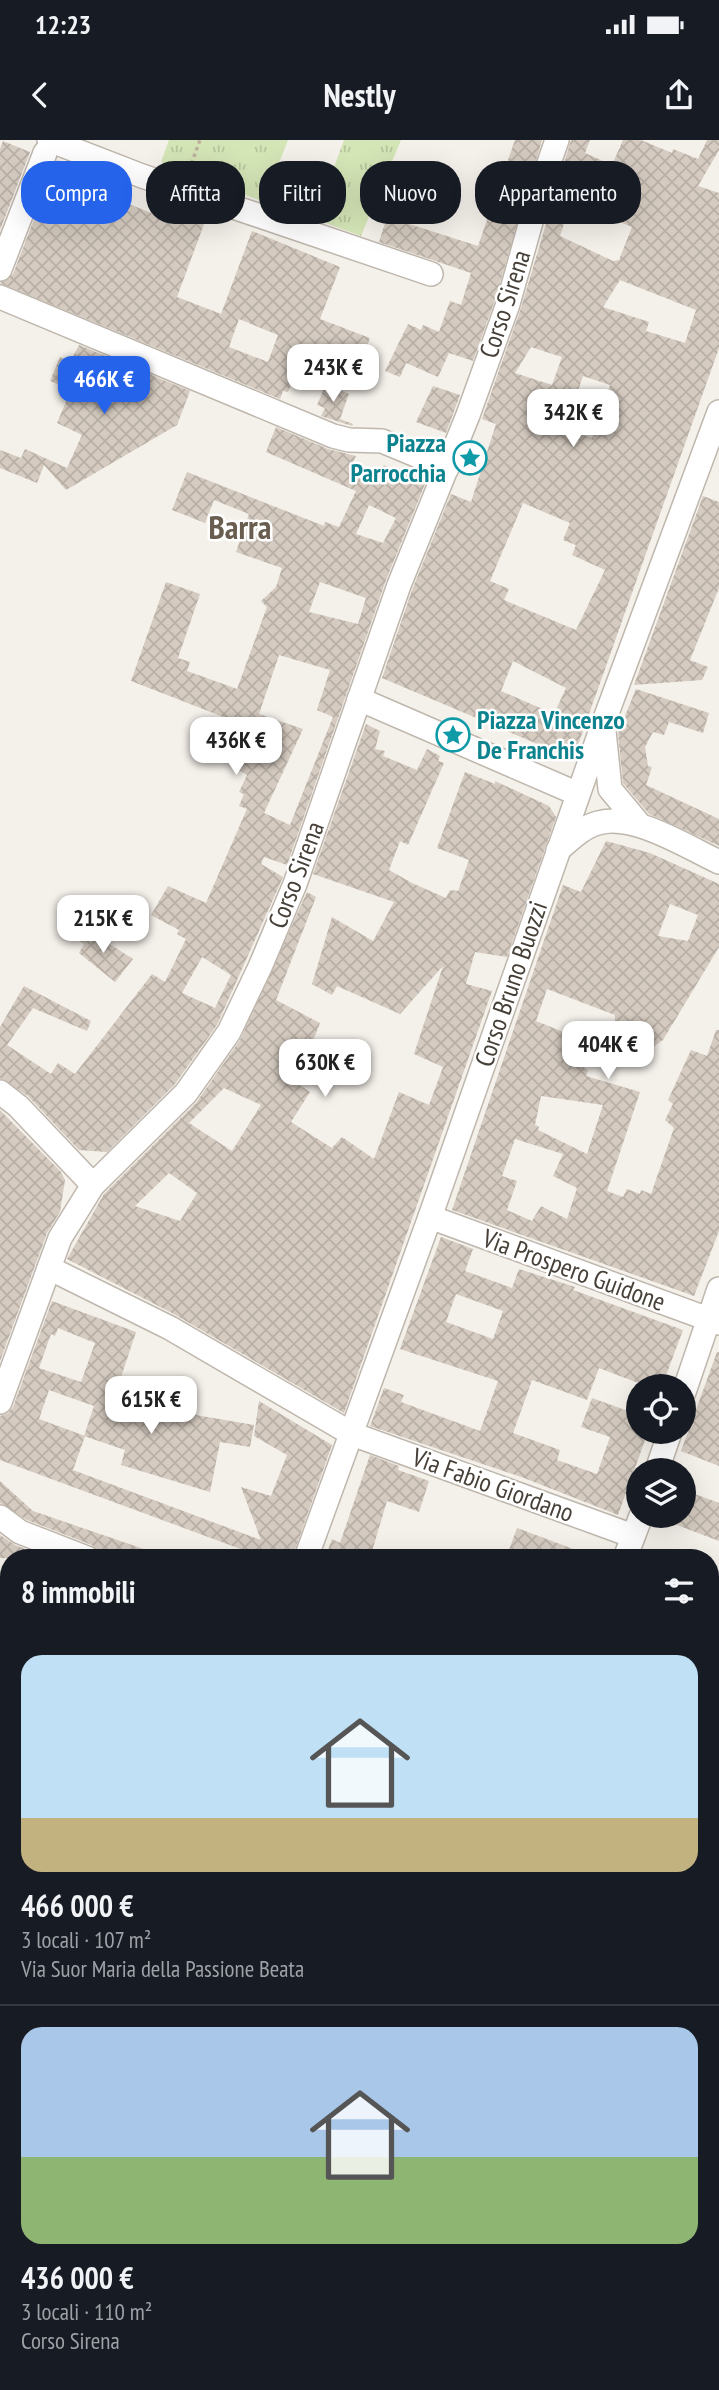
<!DOCTYPE html>
<html lang="it">
<meta charset="utf-8">
<style>
:root{--surface:#171b24;--page:#20242c;--text:#f1f3f6;--muted:#9ea1a6;--line:#363941;--accent:#2563eb}
body{margin:0;font-family:"PT Sans Narrow",sans-serif;background:var(--page);color:var(--text);height:100vh;display:flex;flex-direction:column;font-size:26px;white-space:nowrap}
*{box-sizing:border-box;margin:0}
p{font-size:23px;color:var(--muted)}
.icon{flex:none;width:38px;height:38px;fill:none;stroke:currentColor;stroke-width:2;stroke-linecap:round;stroke-linejoin:round}
.map{position:relative;flex:1;overflow:hidden}
.sheet{position:absolute;left:0px;top:1409px;width:719px;height:842px;display:flex;flex-direction:column;background:var(--surface);border-radius:28px 28px 0 0;box-shadow:0 7px 28px #0002}
.sheet>*{flex:none}
.guide{position:absolute;left:21px;top:21px;width:677px;height:63px;display:flex;gap:14px}
.tools{position:absolute;left:626px;top:1234px;display:grid;gap:14px}
.tools a{display:grid;place-items:center;width:70px;height:70px;border-radius:50%;background:var(--surface);box-shadow:0 7px 28px #0002;font-size:35px}
.price{position:absolute;translate:-50% -60px;padding:0 16px;border-radius:14px;background:#fff;color:#222;font-size:23px;line-height:46px;filter:drop-shadow(0 2px 4px #0008)}
.price::after{content:'';position:absolute;left:50%;top:42px;width:21px;height:16px;margin-left:-10px;background:inherit;clip-path:polygon(0 0,100% 0,50% 100%)}
.price.selected{background:var(--accent);color:#fff}
ul{padding:0;list-style:none}
li{display:grid;align-content:center;gap:14px;height:371px;padding:0 21px}
li+li{border-top:2px solid var(--line)}
li span{display:grid;place-items:center;height:217px;border-radius:21px;color:#555}
li>.icon{margin-inline-start:auto}
span .icon{width:126px;height:126px;fill:#fffc;stroke-width:1}
li b{font-size:30px}
h2{display:flex;justify-content:space-between;align-items:center;height:84px;padding:0 21px;font-size:30px}
.tag{padding:0 24px;border-radius:28px;background:var(--surface);box-shadow:0 7px 28px #0002;font-size:24px;line-height:63px}
.tag.selected{background:var(--accent);color:#fff}
.status{display:flex;justify-content:space-between;align-items:center;height:49px;padding:0 35px;background:var(--surface);direction:ltr}
.status svg{height:19px;fill:currentColor}
header{display:flex;justify-content:space-between;align-items:center;height:91px;padding:0 21px;background:var(--surface);font-size:32px;font-weight:600}
.map>svg:first-child{display:block}
.grass{fill:url(#grass-tufts)}
.building{fill:url(#building-cross-hatch);fill-rule:evenodd}
.lines{fill:none;stroke-linecap:round;stroke-linejoin:round}
.street-casing{stroke:#bfb7ad;stroke-width:26}
.secondary-casing{stroke:#d0be9d;stroke-width:35}
.path{stroke:#bfb19f;stroke-width:3.5;stroke-dasharray:3.5 3.5;stroke-linecap:butt}
.street{stroke:#fff;stroke-width:23}
.secondary{stroke:#fbebcd;stroke-width:32}
.rail-casing{stroke:#989898;stroke-width:8}
.rail{stroke:#fff;stroke-width:5;stroke-dasharray:16;stroke-linecap:butt}
.labels{text-anchor:middle;stroke-width:5;stroke-linejoin:round;paint-order:stroke}
.street-label{font-size:26px;fill:#474038;stroke:#fff}
.culture-label{font-size:26px;font-weight:bold;fill:#0d838f;stroke:#fff;text-anchor:end}
.district-label{font-size:33px;font-weight:bold;fill:#695d50;stroke:#fff}
</style>
<div class="status"><b>12:23</b><svg viewBox="0 0 49 12"><path d="M0 12V9h3v3zM5 12V6h3v6zM10 12V3h3v9zM15 12V0h3v12zM26 1h20v11H26zM47 4h2v5h-2z"/></svg></div>
<header><svg class="icon" aria-label="back" viewBox="0 0 24 24"><path d="M15 5l-7 7 7 7"/></svg>Nestly<svg class="icon" aria-label="share" viewBox="0 0 24 24"><path d="M12 15V3M7 8l5-5 5 5M5 13v7h14v-7"/></svg></header>
<div class="map">
<svg width="719" height="2250" viewBox="0 0 719 2250">
<defs>
<pattern id="grass-tufts" width="24" height="20" patternUnits="userSpaceOnUse" patternTransform="scale(1.75)"><rect width="24" height="20" fill="#d4e5b6"/><path d="M3 7l-1-3M5 7V3M7 7l1-3M15 17l-1-3M17 17v-4M19 17l1-3" fill="none" stroke="#b7c69d"/></pattern>
<pattern id="building-cross-hatch" width="8" height="8" patternUnits="userSpaceOnUse" patternTransform="scale(1.75)"><rect width="8" height="8" fill="#d5cbc0"/><path d="M0 0l8 8M0 8l8-8" fill="none" stroke="#b8afa6"/></pattern>
</defs>
<rect width="100%" height="100%" fill="#f4f0ea"/>
<g class="grass">
<polygon points="169,0 288,0 264,62 161,22"/>
<polygon points="344,0 401,0 361,96 315,79"/>
</g>
<g class="building">
<polygon points="515,0 542,0 495,160 473,221 449,213 438,237 406,223 400,237 385,231 408,184 421,190 423,185 439,192 450,161 461,165 471,133 379,102 387,77 478,106"/>
<path d="M571 0H590L585 13 612 25 623 0H641L672 13 673 9 698 19 707 0H719V10L698 46 719 53V208L573 619 382 538 412 450 451 354 471 362 496 284 482 279 521 168ZM571 62 632 87 619 120 613 121 560 96ZM620 140 696 170 685 203 646 191 649 182 603 167ZM531 207 562 217 552 245 515 233ZM583 236 610 245 592 298 565 289ZM523 363 570 383 563 400 576 405 572 415 605 430 576 490 504 460 509 449 490 441ZM513 521 566 548 554 574 501 551Z"/>
<polygon points="3,1 30,12 0,90 0,9"/>
<path d="M57 20 115 41 109 56 171 81 178 64 207 76 177 157 221 174 252 91 340 127 320 179 370 198 361 223 310 205 299 234 296 232 288 252 283 251 280 259 0 143 13 134ZM239 179 278 195 268 222 229 207Z"/>
<polygon points="79,205 190,251 177,285 66,350 44,325 37,343 0,328 0,310 21,318 25,309 67,328 82,295 57,283 71,250 50,241 60,217 70,222"/>
<polygon points="326,244 349,254 340,279 353,284 352,286 321,276 325,268 317,265"/>
<polygon points="433,246 460,255 446,293 416,282"/>
<path d="M276 287 328 309 356 316 352 324 378 338 384 325 425 344 386 440 287 725 264 717 261 724 283 737 217 885 175 944 107 1012 79 1010 28 956 0 938V887L24 846 91 881 87 891 33 868 7 905 51 934 58 923 75 934 152 834 165 842 186 799 177 794 179 790 151 775 168 746 206 763 247 669 239 666 244 654 239 652 247 635 235 628 244 604 220 595 226 578 131 541 166 442 200 454 178 518 190 522 187 531 237 549 267 467 261 461 276 447 282 428 236 412 249 374 214 360 205 383 172 370 187 332 324 386 325 382 339 387 356 351 266 312ZM369 365 396 378 383 403 356 394ZM320 442 366 458 358 484 309 472ZM279 515 330 530 317 570 333 577 290 685 264 673 303 589 259 574ZM202 817 231 835 215 868 182 853Z"/>
<polygon points="703,356 719,362 719,448 690,520 708,527 702,540 634,545"/>
<polygon points="636,549 709,573 703,593 669,582 664,595 653,592 645,607 648,626 652,627 646,645 719,679 719,706 649,674 623,643 618,593"/>
<path d="M366 584 380 591 375 609 385 611 383 616 417 630 427 609 440 616 438 621 444 623 408 705 400 701 389 730 412 743 446 758 450 750 458 751 469 720 437 708 465 632 495 644V641L549 666 556 677 507 817 475 812 466 844 492 851 344 1273 172 1173 67 1119 104 1054 196 963 240 900 307 752 316 757 276 860 320 883 312 903 347 920 340 933 309 918 295 942 310 952 291 982 332 1008 342 997 374 1019 399 952 429 965 443 927 414 914 443 826 400 874 337 846 332 855 312 844 332 777 373 801 394 762 313 734ZM224 948 261 965 232 1011 189 983ZM169 1033 197 1053 180 1081 135 1066Z"/>
<path d="M606 701 650 713 719 744V807L663 900 653 907 646 908 620 894 615 886V875L547 849 536 881 581 899 573 921 588 930 586 936 640 952 607 1051 623 1057 627 1049 640 1054 641 1050 651 1054 674 988 665 980 673 964 668 960 691 910 707 916 716 890H719V1091L694 1156 452 1070 563 745 581 752ZM670 764 698 775 688 801 658 796ZM541 956 603 965 587 1014 538 990 539 987 535 985ZM515 999 563 1014 553 1036 577 1048 567 1079 541 1066 532 1081 507 1070 517 1041 502 1036Z"/>
<polygon points="83,787 133,819 115,842 79,813 84,804 76,798"/>
<polygon points="0,970 61,1032 65,1040 60,1072 47,1093 0,1221"/>
<path d="M441 1097 473 1109 465 1131 512 1148 519 1129 575 1147 573 1150 683 1190 662 1246H646L599 1228 587 1260 532 1240 513 1293 560 1310 557 1320 597 1334 610 1297 581 1287 592 1258 639 1275V1292H648L618 1375 524 1338 370 1286 384 1248 404 1255 401 1262 480 1291 498 1241 400 1209ZM456 1154 503 1171 493 1199 446 1182Z"/>
<path d="M52 1161 136 1192 117 1249 196 1275 254 1285 250 1307 220 1302 210 1352 121 1325 125 1310 84 1296 94 1266 49 1250 39 1279 85 1296 73 1330 261 1400 241 1347 271 1356 287 1315 254 1296 259 1261 332 1305 292 1418H265L0 1320V1276L8 1273 13 1267ZM58 1188 95 1203 81 1242 39 1228 51 1194 55 1196Z"/>
<polygon points="717,1212 719,1212 719,1326 681,1311"/>
<polygon points="370,1315 399,1326 398,1330 429,1341 419,1372 387,1361 370,1418 325,1418 332,1399 340,1403"/>
<polygon points="0,1341 33,1371 161,1415 161,1418 101,1418 92,1405 27,1380 0,1363"/>
<polygon points="684,1350 719,1363 719,1401 656,1377 684,1376"/>
<polygon points="517,1388 592,1416 592,1418 530,1418 509,1410"/>
<polygon points="0,1395 15,1405 47,1418 0,1418"/>
</g>
<g class="lines">
<defs>
<g id="street">
<polyline points="49,0 142,36 431,134"/>
<polyline points="0,129 45,13"/>
<polyline points="0,157 333,296 349,300 382,301 447,328"/>
<polyline points="359,559 578,654"/>
<polyline points="604,591 610,649 640,685"/>
<path d="M558 710C570 700 582 687 598 683 632 672 687 707 719 722"/>
<polyline points="0,952 18,966 93,1045"/>
<polyline points="430,1077 719,1183"/>
<polyline points="49,1128 170,1188 352,1294 633,1396"/>
<polyline points="684,1252 719,1149"/>
<polyline points="0,1262 60,1098 93,1045 186,953 229,892 260,827 295,744 399,445 468,275 508,164 541,46 557,0"/>
<polyline points="657,1330 670,1292"/>
<polyline points="0,1377 20,1392 87,1418"/>
<polyline points="306,1418 430,1077 603,584 719,272"/>
<polyline points="625,1418 641,1376"/>
<polyline points="710,1740 719,1748"/>
<polyline points="0,1764 9,1768"/>
</g>
<g id="secondary">
<polyline points="0,2091 9,2094"/>
<polyline points="522,2242 555,2250"/>
<polyline points="608,2242 640,2250"/>
</g>
</defs>
<use href="#street" class="street-casing"/>
<use href="#secondary" class="secondary-casing"/>
<polyline class="path" points="189,30 200,0"/>
<use href="#street" class="street"/>
<use href="#secondary" class="secondary"/>
<defs>
<g id="rail">
<polyline points="0,2158 9,2161"/>
<polyline points="0,2186 9,2189"/>
<polyline points="165,2242 200,2250"/>
<polyline points="207,2242 242,2250"/>
<polyline points="301,2242 336,2250"/>
<polyline points="344,2242 379,2250"/>
</g>
</defs>
<use href="#rail" class="rail-casing"/>
<use href="#rail" class="rail"/>
</g>
<defs>
<symbol id="sight-ring" viewBox="-11 -11 22 22"><circle r="9.5" fill="#fff" stroke="#0f9aa8" stroke-width="1.5"/><path d="M0-6L1.8-2.2L6-1.7L2.9 1.2L3.7 5.4L0 3.3L-3.7 5.4L-2.9 1.2L-6-1.7L-1.8-2.2Z" fill="#0f9aa8"/></symbol>
</defs>
<g fill-rule="evenodd">
<use href="#sight-ring" x="451" y="299" width="38" height="38"/>
<use href="#sight-ring" x="434" y="576" width="38" height="38"/>
</g>
<g class="labels">
<g class="street-label">
<text transform="translate(505 164) rotate(-72)" y="9">Corso Sirena</text>
<text transform="translate(296 735) rotate(-69)" y="9">Corso Sirena</text>
<text transform="translate(511 844) rotate(-71)" y="9">Corso Bruno Buozzi</text>
<text transform="translate(574 1130) rotate(20)" y="9">Via Prospero Guidone</text>
<text transform="translate(493 1345) rotate(20)" y="9">Via Fabio Giordano</text>
</g>
<g class="culture-label">
<text x="446" y="312">Piazza<tspan x="446" dy="30">Parrocchia</tspan></text>
<text x="477" y="589" text-anchor="start">Piazza Vincenzo<tspan x="477" dy="30">De Franchis</tspan></text>
</g>
<g class="district-label">
<text x="240" y="399">Barra</text>
</g>
</g>
</svg>
<div class="tools">
<a><svg class="icon" aria-label="locate" viewBox="0 0 24 24"><circle cx="12" cy="12" r="6"/><path d="M12 2v4M12 18v4M2 12h4M18 12h4"/></svg></a>
<a><svg class="icon" aria-label="layers" viewBox="0 0 24 24"><path d="M12 4l9 5-9 5-9-5zM3 14l9 5 9-5"/></svg></a>
</div>
<b class="price" style="left:333px;top:264px">243K €</b>
<b class="price selected" style="left:104px;top:276px">466K €</b>
<b class="price" style="left:573px;top:309px">342K €</b>
<b class="price" style="left:236px;top:637px">436K €</b>
<b class="price" style="left:103px;top:815px">215K €</b>
<b class="price" style="left:608px;top:941px">404K €</b>
<b class="price" style="left:325px;top:959px">630K €</b>
<b class="price" style="left:151px;top:1296px">615K €</b>
<div class="guide">
<a class="tag selected">Compra</a>
<a class="tag">Affitta</a>
<a class="tag">Filtri</a>
<a class="tag">Nuovo</a>
<a class="tag">Appartamento</a>
</div>
<section class="sheet">
<h2>8 immobili<svg class="icon" aria-label="filters" viewBox="0 0 24 24"><path d="M4 7h16M4 17h16"/><circle cx="9" cy="7" r="2"/><circle cx="15" cy="17" r="2"/></svg></h2>
<ul>
<li><span style="background:linear-gradient(#bfe0f5 75%,#c2b280 0)"><svg class="icon" aria-label="home" viewBox="0 0 24 24"><path d="M3 11l9-7 9 7M6 9v11h12V9"/></svg></span><div><b>466 000 €</b><p>3 locali · 107 m²</p><p>Via Suor Maria della Passione Beata</p></div></li>
<li><span style="background:linear-gradient(#a9c7e8 60%,#8fb573 0)"><svg class="icon" aria-label="home" viewBox="0 0 24 24"><path d="M3 11l9-7 9 7M6 9v11h12V9"/></svg></span><div><b>436 000 €</b><p>3 locali · 110 m²</p><p>Corso Sirena</p></div></li>
</ul>
</section>
</div>
